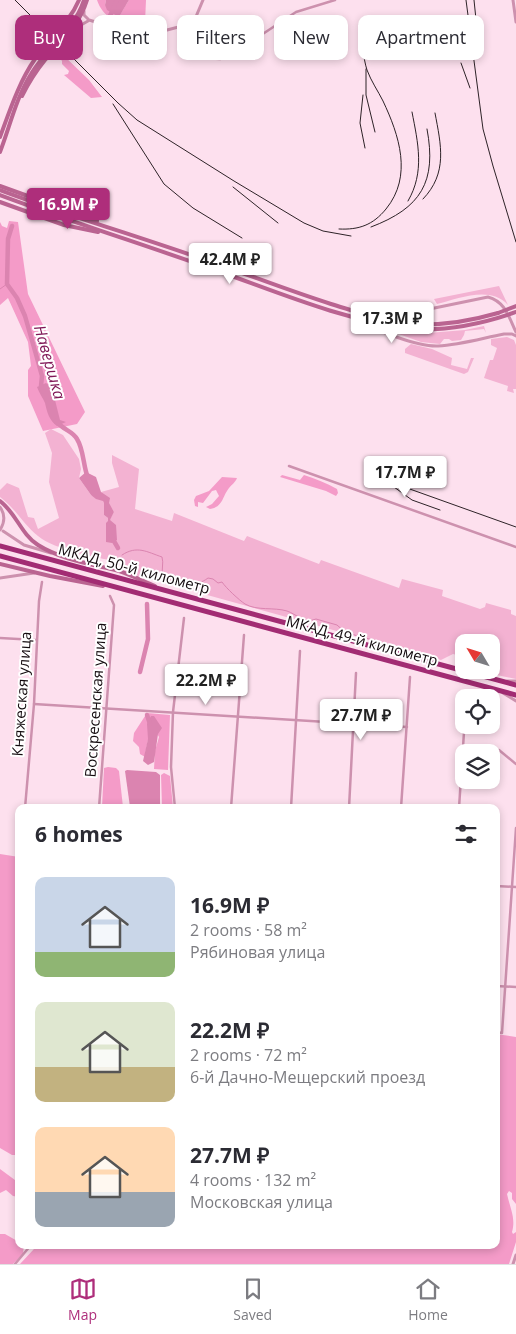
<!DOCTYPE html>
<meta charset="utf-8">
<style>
:root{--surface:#fff;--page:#f7f7f7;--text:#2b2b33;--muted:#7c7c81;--line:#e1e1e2;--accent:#ae2e7b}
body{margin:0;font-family:"Open Sans",sans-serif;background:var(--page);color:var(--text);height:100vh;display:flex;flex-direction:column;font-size:19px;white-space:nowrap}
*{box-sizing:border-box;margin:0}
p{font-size:16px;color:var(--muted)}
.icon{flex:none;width:28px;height:28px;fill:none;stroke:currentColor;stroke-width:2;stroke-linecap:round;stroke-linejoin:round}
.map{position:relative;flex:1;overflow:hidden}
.details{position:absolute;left:15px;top:804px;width:485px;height:445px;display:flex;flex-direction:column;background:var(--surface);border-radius:10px;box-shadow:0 2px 8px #0003}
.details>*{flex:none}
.banner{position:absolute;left:15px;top:15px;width:486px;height:45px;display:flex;gap:10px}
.needle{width:32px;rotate:308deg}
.controls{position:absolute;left:455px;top:634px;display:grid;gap:10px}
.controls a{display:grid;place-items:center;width:45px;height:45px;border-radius:10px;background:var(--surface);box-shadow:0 2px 8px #0003;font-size:25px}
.price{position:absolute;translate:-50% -42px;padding:0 11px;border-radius:5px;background:#fff;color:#222;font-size:16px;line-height:32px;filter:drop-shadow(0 1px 2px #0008)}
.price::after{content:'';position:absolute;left:50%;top:30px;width:15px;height:11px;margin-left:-8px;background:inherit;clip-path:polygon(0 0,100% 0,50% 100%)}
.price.on{background:var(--accent);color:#fff}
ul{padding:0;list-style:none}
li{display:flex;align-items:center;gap:15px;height:125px;padding:0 20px}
li span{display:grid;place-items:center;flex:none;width:140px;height:100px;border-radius:10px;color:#555}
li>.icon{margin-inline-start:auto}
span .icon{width:60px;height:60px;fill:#fffc;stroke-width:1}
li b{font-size:21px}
h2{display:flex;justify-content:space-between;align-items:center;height:60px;padding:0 20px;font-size:21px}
.chip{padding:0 18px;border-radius:10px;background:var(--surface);box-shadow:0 2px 8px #0003;font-size:18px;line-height:45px}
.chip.on{background:var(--accent);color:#fff}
.menu{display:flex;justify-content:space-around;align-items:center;height:70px;border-top:1px solid var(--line);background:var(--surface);font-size:14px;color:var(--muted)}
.menu a{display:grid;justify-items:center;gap:2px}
.menu .on{color:var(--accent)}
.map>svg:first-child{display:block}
.green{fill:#f3b2d2}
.forest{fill:#f49bc8}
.water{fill:#db84b0}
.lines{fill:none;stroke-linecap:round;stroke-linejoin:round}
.stream{stroke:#db84b0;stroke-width:1}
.river{stroke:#db84b0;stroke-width:4.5}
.minor{stroke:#cd91ae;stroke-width:2.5}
.tertiary{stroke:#cd91ae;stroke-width:3}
.secondary{stroke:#ba6491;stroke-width:4}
.trunk{stroke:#a22c73;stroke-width:5}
.rail{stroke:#2d2227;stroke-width:1}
.secondary-bridge{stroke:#ba6491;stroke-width:4}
.labels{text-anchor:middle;stroke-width:4;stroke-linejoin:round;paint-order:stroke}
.street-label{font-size:15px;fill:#140b0f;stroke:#fff}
.water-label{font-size:16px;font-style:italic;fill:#801958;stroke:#fff}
</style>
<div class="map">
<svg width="516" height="1264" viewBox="0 0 516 1264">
<rect width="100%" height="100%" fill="#fde0ee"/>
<g class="green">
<path d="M499 286 508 305C490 285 458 299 437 304L434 299Z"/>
<polygon points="484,326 486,333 484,329 465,331 464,335 461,340 452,341 449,339 444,339 440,344 421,342 385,329 428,333 465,330"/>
<polygon points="507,337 514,340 516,345 516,389 513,389 514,393 507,391 508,386 484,378 490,360 493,360 497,348 491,345 491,339"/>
<polygon points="411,344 432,349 452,358 451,365 467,369 471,358 474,358 468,372 464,374 405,353 405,349"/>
<path d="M51 429 63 435 79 459 81 469 79 478 91 495 103 500 104 503V515L108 518 109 521 114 512 101 492 119 487 112 463V455L139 469 135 509 172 521 174 513 244 541 247 536 319 564 321 560 399 588 402 579 443 590 442 596 480 609 485 607 486 603 511 610V614L516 616V679L482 672 483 670H491V642H464V657L453 654 441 660 135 575 112 567 126 569 123 563C101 558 54 550 38 536 24 525 15 508 0 497V490L7 483 19 488 28 517 34 518 38 529 59 518 49 482 52 453 45 433Z"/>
</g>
<g class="forest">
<path d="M97 0H106L105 5 120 15 129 0H146L145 23C125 27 104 21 97 0Z"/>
<polygon points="61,53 89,80 102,97 91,98 64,75 68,74 69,71 62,64 62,61 58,55"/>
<polygon points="9,221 18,222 28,294 85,412 77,424 43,431 28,396 28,370 31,366 28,342 8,298 0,305 0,222 2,226 7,228"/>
<path d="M282 475 300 480 304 475C316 479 326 483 337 489L338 493 336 496 326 491 280 477Z"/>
<path d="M222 477 237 478C235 483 232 484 229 488 222 497 223 507 210 509L206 507 212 504 219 496 216 490 212 491 203 503 198 502V507L195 506 194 500 196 496 209 491Z"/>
<path d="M147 713 170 715 168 770 154 769 155 751 159 737 149 719C147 726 150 733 148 740 147 746 145 751 145 757L140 754 139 747 133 741 134 733Z"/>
<polygon points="108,767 116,768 119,771 123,807 102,807 104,768"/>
<polygon points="164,773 170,776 173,807 162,807 161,775"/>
<polygon points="0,854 19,857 19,1155 12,1155 0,1148"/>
<path d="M496 1034 516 1037V1204L512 1199V1193L509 1191 507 1194C510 1208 516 1218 512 1232L513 1234 516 1232V1242L509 1264H20L34 1249V1245H496Z"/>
<polygon points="0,1169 19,1183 19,1197 13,1196 6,1190 0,1193"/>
<polygon points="0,1234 5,1234 19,1242 19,1245 24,1245 23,1254 13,1264 0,1264"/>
</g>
<g class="water">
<polygon points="106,0 129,0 119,17 107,10 105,5"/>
<path d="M46 383 52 388 60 420 66 422 57 426C49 420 47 412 45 403 43 398 39 393 37 387Z"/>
<polygon points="86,472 96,477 101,492 110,498 109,503 114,512 110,520 116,525 117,540 112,543 106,542 106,523 108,521 108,518 104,515 104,503 103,501 96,499 91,495 79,478"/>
<polygon points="151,716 154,716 162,728 158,734 154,762 148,765 143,761 148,739 147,724"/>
<polygon points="127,770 156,772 160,775 160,807 130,807 125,771"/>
</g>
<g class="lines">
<g class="stream">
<polyline points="0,289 7,284"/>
<path d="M122 555C137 545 147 552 162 557 164 564 161 568 163 575 168 577 171 577 176 578 189 580 195 588 208 578L213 579 218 583 222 582C226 588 239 600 245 604 257 611 274 607 287 611 296 614 305 624 316 619L337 625C346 635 366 638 378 641"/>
</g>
<g class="river">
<polyline points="110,16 117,0"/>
<polyline points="12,226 8,239 7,284 17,298 25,316 37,358 42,376 41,386 43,391"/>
<path d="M56 421C63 430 73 431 77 439 84 450 83 466 88 478"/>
<polyline points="111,536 118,548"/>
<polyline points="140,672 148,639 147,604"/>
<polyline points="147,715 150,724"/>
</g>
<g class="minor">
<polyline points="190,24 190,43 194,53 204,58 220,59 234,53 296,12 335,0"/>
<polyline points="289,466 516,547"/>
<polyline points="0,638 36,640"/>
<polyline points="34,704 407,727"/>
<polyline points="499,750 516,764"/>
<polyline points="25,808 34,704 39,601 42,582"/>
<polyline points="99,808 114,605 110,596"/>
<polyline points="175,808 171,767 173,712 184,618"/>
<polyline points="231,808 244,635"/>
<polyline points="291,808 300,651"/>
<polyline points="349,808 356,673"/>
<polyline points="401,808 410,677"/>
<polyline points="459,808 464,732"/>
<polyline points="496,886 516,887"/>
<polyline points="496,986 516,987"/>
<polyline points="496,1032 502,1033 516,828"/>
<polyline points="15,1264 31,1245"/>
</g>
<g class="tertiary">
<polyline points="513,0 516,22"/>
<polyline points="84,11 84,15 89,20 129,32 151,32 167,30 190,24 195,19 203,0"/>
<polyline points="65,41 81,25 88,21"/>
<path d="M376 316H386L415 312 488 297C506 302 509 318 516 332"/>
<path d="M356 319C374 330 418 347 438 346 460 345 483 338 504 334H512L516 336"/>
<path d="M0 507C5 514 5 522 0 530"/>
<polyline points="3,531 24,545 51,553"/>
<polyline points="0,578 34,573"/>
<polyline points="507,681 516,681"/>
<polyline points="503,693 516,701"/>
<polyline points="513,1264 516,1255"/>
</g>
<g class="secondary">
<path d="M22 96C28 84 36 71 45 60 62 41 79 26 87 0"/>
<path d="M0 137C10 110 19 82 35 59 49 38 69 24 79 0"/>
<path d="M0 152C10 126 16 98 31 74 47 47 74 31 84 0"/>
<polyline points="0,186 97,221"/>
<path d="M0 190C72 217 147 239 220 265 257 278 293 292 331 304 354 311 377 319 400 323 433 327 467 322 498 313"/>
<path d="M0 195C72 222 145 245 218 271 282 294 346 321 413 329"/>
<polyline points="0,202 64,225 98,232"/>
<path d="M0 501C16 513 21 534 38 545 62 560 92 564 119 571 131 575 143 581 155 586"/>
<polyline points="0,564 50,576 103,586"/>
</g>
<g class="trunk">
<polyline points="0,546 516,685"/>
<polyline points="0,556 516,695"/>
</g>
<g class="rail">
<polyline points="15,0 118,103 137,120 234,181 304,223 323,231 351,236"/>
<polyline points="466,0 483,129 493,166 516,242"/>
<polyline points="474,0 477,29"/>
<polyline points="461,63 470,88"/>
<polyline points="366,69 366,95 375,132"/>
<polyline points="363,95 360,123 365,148"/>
<polyline points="113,104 164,184 193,208 242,238"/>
<polyline points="233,187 278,223"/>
<path d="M423 199C448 173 441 145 435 113"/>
<path d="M408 201C425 172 418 143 412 112"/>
<path d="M371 227C421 208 437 182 427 129"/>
<path d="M339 229C359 230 373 225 386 209 413 176 399 135 383 101 378 91 371 81 367 70 363 58 362 38 359 25"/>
<polyline points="365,473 516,527"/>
<polyline points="394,487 412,500 440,510"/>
</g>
<g class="secondary-bridge">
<polyline points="498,313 516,306"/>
<path d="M413 329C449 331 482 324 516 312"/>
</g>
</g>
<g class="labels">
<g class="street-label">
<text transform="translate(134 569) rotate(15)" y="5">МКАД, 50-й километр</text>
<text transform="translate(362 641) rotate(15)" y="5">МКАД, 49-й километр</text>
<text transform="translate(22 694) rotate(-86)" y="5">Княжеская улица</text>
<text transform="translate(96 700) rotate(-86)" y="5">Воскресенская улица</text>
</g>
<g class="water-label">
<text transform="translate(50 362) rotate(74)" y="6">Навершка</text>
</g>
</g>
</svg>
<div class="controls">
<a><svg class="needle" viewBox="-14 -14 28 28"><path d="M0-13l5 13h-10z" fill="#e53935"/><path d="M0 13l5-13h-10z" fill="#7c7c81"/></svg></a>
<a><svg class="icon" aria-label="locate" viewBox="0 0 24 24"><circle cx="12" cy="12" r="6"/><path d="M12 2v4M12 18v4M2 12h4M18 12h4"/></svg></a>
<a><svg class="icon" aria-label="layers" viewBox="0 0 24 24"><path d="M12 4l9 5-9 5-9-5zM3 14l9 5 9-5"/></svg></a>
</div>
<b class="price on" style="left:68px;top:230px">16.9M ₽</b>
<b class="price" style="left:230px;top:285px">42.4M ₽</b>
<b class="price" style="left:392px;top:344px">17.3M ₽</b>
<b class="price" style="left:405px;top:498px">17.7M ₽</b>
<b class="price" style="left:206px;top:706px">22.2M ₽</b>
<b class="price" style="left:361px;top:741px">27.7M ₽</b>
<div class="banner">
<a class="chip on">Buy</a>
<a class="chip">Rent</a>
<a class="chip">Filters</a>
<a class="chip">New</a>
<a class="chip">Apartment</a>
</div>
<section class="details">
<h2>6 homes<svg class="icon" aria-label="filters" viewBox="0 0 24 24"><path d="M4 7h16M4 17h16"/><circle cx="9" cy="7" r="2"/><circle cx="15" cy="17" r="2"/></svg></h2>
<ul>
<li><span style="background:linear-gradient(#c9d6e8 75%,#8fb573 0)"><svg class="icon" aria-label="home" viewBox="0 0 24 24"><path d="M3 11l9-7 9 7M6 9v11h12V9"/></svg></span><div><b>16.9M ₽</b><p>2 rooms · 58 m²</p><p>Рябиновая улица</p></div></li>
<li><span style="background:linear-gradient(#dfe7d0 65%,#c2b280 0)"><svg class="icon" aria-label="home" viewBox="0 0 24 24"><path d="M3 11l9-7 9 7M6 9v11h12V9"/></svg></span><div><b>22.2M ₽</b><p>2 rooms · 72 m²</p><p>6-й Дачно-Мещерский проезд</p></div></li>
<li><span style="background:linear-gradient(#ffd9b3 65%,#9aa5b1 0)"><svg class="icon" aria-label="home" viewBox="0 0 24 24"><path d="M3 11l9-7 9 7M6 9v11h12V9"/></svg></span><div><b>27.7M ₽</b><p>4 rooms · 132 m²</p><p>Московская улица</p></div></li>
</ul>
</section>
</div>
<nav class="menu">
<a class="on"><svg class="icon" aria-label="map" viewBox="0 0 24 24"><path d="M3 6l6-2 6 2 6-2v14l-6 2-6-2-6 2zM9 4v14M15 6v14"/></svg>Map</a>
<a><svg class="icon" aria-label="saved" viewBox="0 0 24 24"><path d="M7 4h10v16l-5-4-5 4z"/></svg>Saved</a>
<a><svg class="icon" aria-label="home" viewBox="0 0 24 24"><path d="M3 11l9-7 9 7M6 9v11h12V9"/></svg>Home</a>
</nav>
